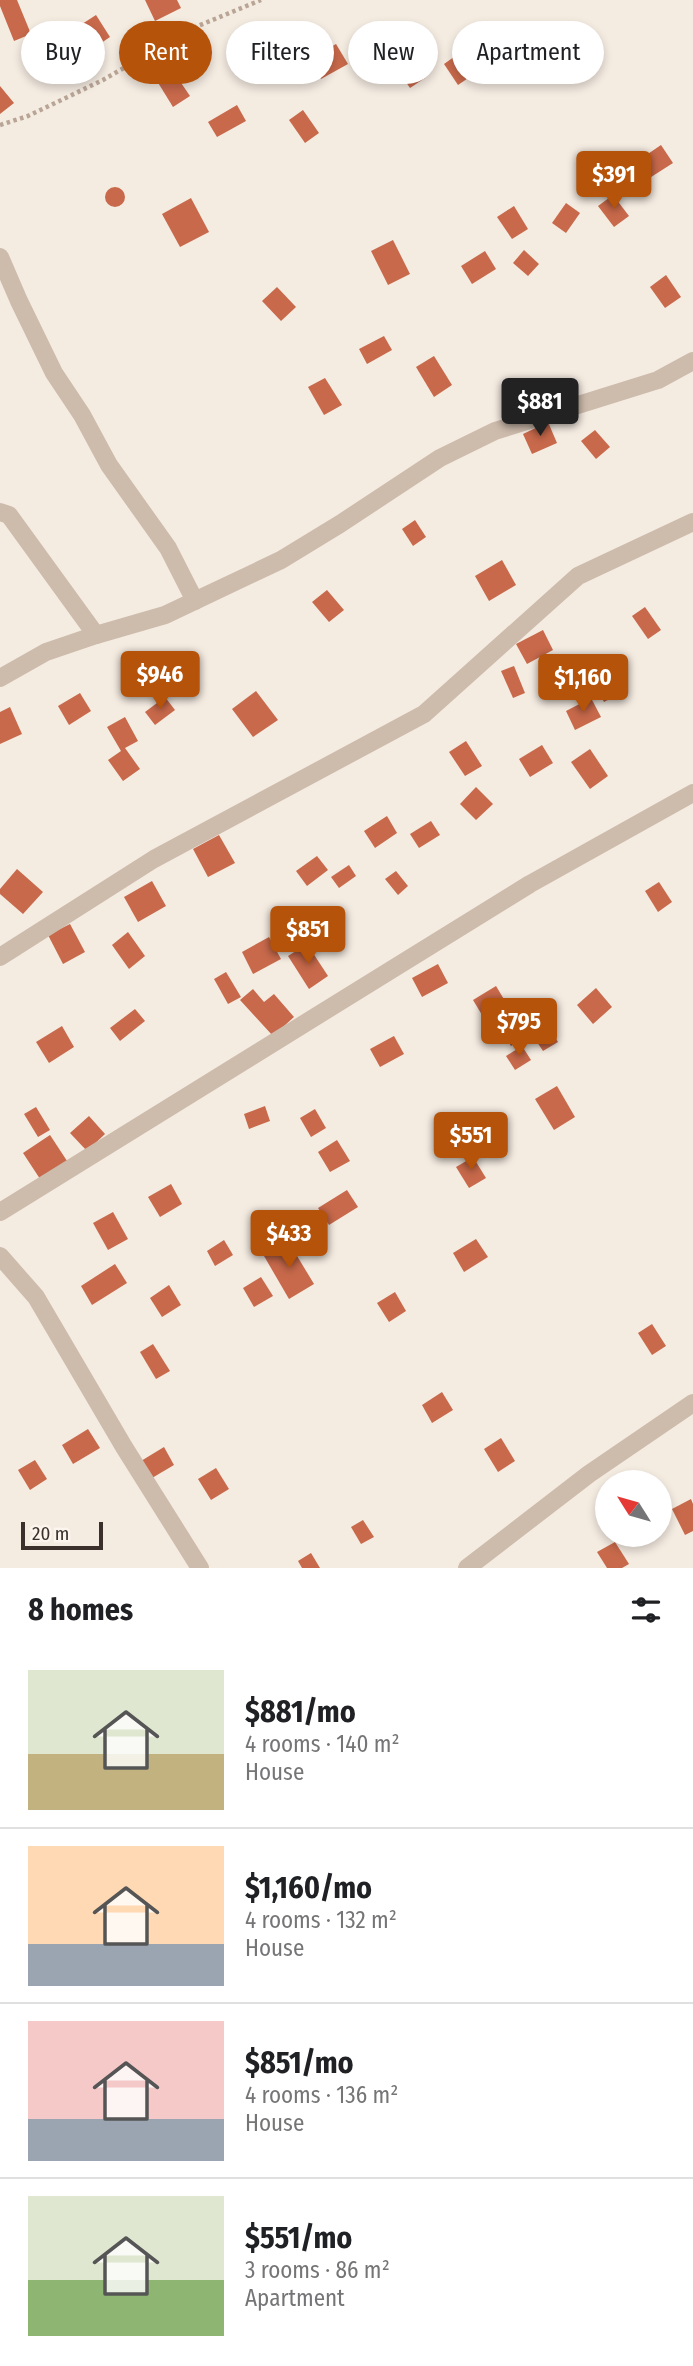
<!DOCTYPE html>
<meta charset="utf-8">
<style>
:root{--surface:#fff;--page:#f2f2f2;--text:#202124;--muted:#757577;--line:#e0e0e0;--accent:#b45309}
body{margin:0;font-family:"Fira Sans Condensed",sans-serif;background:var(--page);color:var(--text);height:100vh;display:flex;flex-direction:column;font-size:26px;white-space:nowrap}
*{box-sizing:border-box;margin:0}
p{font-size:23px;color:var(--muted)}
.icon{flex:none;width:38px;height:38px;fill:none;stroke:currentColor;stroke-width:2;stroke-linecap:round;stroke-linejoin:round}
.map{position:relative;height:1568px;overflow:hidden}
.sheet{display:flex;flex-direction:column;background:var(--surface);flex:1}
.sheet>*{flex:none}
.guide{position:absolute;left:21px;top:21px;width:651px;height:63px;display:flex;gap:14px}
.needle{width:46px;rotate:307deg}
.buttons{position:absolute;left:595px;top:1470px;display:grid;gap:14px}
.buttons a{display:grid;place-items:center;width:77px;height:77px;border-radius:50%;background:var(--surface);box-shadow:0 4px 10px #0003;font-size:35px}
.scale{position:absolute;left:21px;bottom:18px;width:82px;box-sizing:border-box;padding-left:7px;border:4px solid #3b302b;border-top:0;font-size:19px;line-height:24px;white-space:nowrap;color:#3b302b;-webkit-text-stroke:5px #fbf5ee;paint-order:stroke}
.price{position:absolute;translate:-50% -60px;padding:0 16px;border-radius:7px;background:var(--accent);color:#fff;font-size:23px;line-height:46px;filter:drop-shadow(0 2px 4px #0008)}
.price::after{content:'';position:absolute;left:50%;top:42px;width:21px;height:16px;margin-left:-10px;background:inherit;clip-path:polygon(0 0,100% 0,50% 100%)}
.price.on{background:#222;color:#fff}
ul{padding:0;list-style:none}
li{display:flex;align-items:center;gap:21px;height:175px;padding:0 28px}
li+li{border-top:2px solid var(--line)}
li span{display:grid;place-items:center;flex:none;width:196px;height:140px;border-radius:0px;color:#555}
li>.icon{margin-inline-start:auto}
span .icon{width:84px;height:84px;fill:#fffc;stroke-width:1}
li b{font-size:30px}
h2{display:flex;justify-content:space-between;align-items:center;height:84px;padding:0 28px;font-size:30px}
.pill{padding:0 24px;border-radius:32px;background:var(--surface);box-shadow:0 4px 10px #0003;font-size:24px;line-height:63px}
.pill.on{background:var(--accent);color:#fff}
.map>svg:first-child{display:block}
.building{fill:#c8694b}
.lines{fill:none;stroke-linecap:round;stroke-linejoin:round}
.path{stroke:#b9a596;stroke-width:4.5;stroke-dasharray:3.5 3.5;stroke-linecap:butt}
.street{stroke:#cdbbac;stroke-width:18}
</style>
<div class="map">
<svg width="693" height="1568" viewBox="0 0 693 1568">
<rect width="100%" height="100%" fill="#f4ebe1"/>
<g class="building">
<polygon points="0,0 17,0 31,34 14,41 0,6"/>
<polygon points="145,0 177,0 181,8 155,21"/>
<polygon points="96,15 110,37 79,58 65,35"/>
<polygon points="386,21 393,31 380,41 373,32"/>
<polygon points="260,30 275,49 261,59 247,40"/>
<polygon points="336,44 348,64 321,79 309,59"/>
<polygon points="468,47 483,68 458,85 444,64"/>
<polygon points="408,53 425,78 410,88 393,63"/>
<polygon points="173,71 190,96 173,107 157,81"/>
<polygon points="0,86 14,103 0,114"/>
<polygon points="237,105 246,121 217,137 208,122"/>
<polygon points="303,110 319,133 305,143 289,120"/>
<polygon points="661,145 673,163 648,179 636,162"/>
<circle cx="115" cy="197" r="10"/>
<polygon points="613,195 629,216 614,227 598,206"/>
<polygon points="191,198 209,232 180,247 162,214"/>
<polygon points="566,203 580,213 566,233 552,223"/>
<polygon points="514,206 528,229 512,239 497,217"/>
<polygon points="393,240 410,274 388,285 371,251"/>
<polygon points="524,250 539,264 528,276 513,263"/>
<polygon points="485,251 496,269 472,284 461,266"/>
<polygon points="666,275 681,297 665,308 650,287"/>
<polygon points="277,287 296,307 281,321 262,301"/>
<polygon points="384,336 392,350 367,364 359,349"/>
<polygon points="434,356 452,385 434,397 416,367"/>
<polygon points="325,378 342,405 324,415 308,387"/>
<polygon points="548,422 557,443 532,454 523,434"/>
<polygon points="595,430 610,447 596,459 581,441"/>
<polygon points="415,520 426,537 413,546 402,529"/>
<polygon points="502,560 516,585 489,601 475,576"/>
<polygon points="327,590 344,610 329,622 312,602"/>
<polygon points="645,607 661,630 648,639 632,616"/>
<polygon points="543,630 553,650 527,664 516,644"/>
<polygon points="514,666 525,693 513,698 501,671"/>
<polygon points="609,666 623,692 604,702 590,676"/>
<polygon points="256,691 278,720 253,737 232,709"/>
<polygon points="80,693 91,711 69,725 58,706"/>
<polygon points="165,697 175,710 155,725 145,712"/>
<polygon points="591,698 601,717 575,730 566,711"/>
<polygon points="10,707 22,734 0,744 0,712"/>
<polygon points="125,717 138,741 125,748 140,769 123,781 108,760 121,751 107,727"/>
<polygon points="466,741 482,766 465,776 449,752"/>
<polygon points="542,745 553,763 530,777 519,759"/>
<polygon points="590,749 608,776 590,789 571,762"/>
<polygon points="476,787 493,804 476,820 460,804"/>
<polygon points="387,816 397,833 375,848 364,831"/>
<polygon points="431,821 440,835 419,848 410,834"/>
<polygon points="219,835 235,863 208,877 193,849"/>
<polygon points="317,856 328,870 307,886 296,871"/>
<polygon points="349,865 356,876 339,888 331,877"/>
<polygon points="17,869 43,892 23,914 0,894 0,889"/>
<polygon points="396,871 408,886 398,895 385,879"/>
<polygon points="152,881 166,906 138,922 124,897"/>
<polygon points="659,882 672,902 658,912 645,891"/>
<polygon points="70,924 85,952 63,964 48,935"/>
<polygon points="128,932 145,956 129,969 112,945"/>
<polygon points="269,937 281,959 253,974 242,952"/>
<polygon points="307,944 328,976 309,989 288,956"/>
<polygon points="438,964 448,983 422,997 412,978"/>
<polygon points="226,972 241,997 228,1004 214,979"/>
<polygon points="496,986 514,1016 491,1030 473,1000"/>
<polygon points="596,988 612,1007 593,1024 577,1005"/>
<polygon points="253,989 264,1002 274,994 294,1017 273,1036 240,1000"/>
<polygon points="135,1009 145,1021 120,1041 110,1028"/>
<polygon points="519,1025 526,1036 511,1046 504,1035"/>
<polygon points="62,1026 74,1047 49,1063 36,1042"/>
<polygon points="548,1026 558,1042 543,1051 533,1036"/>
<polygon points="394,1036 404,1054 380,1067 370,1049"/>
<polygon points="522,1046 531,1060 515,1070 506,1056"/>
<polygon points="557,1086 575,1117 554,1130 535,1099"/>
<polygon points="265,1106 270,1121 249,1129 244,1114"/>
<polygon points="36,1107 50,1130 38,1137 24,1114"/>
<polygon points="315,1109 326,1128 311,1137 300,1118"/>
<polygon points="89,1116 105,1134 87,1151 70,1133"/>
<polygon points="50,1135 71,1167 44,1185 23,1153"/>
<polygon points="337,1140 350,1161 330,1172 318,1152"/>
<polygon points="473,1157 486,1178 469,1188 456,1167"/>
<polygon points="171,1184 182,1204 160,1217 148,1197"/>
<polygon points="347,1190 358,1207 329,1225 318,1208"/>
<polygon points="113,1212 128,1239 108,1250 93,1223"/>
<polygon points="476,1239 488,1257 464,1272 453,1253"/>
<polygon points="224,1240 233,1255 215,1266 207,1251"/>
<polygon points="288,1241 314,1284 289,1299 264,1256"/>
<polygon points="115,1264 127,1283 92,1305 81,1286"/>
<polygon points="261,1277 273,1296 254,1307 243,1288"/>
<polygon points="169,1285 181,1305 162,1317 150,1298"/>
<polygon points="395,1292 406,1311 389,1322 377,1303"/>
<polygon points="652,1324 666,1346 652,1355 638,1333"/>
<polygon points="153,1344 170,1371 156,1379 140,1352"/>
<polygon points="442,1392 453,1410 432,1423 422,1405"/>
<polygon points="88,1429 100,1448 73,1464 62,1445"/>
<polygon points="501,1438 515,1461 498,1472 484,1449"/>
<polygon points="164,1447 174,1465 152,1478 141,1461"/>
<polygon points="35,1460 47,1479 30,1490 18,1470"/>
<polygon points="216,1468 229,1489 211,1500 198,1479"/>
<polygon points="691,1499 693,1504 693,1531 685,1535 672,1509"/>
<polygon points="363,1520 374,1537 361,1544 351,1527"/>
<polygon points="615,1542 629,1564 622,1568 607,1568 597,1552"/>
<polygon points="311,1553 320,1568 302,1568 298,1561"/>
</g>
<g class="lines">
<polyline class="path" points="0,125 28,116 103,80 193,28 261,0"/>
<g class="street">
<polyline points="0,257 19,301 54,373 82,415 109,465 168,548 195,601"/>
<polyline points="0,512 9,515 96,635"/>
<polyline points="0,678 46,652 96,635 165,615 281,560 340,524 440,458 495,431 658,380 693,361"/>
<polyline points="0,957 154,859 424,714 578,576 693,522"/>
<polyline points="0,1212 530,884 693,793"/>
<polyline points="0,1256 36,1297 124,1447 200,1568"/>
<polyline points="467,1568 589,1474 693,1403"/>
</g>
</g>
</svg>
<div class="buttons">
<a><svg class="needle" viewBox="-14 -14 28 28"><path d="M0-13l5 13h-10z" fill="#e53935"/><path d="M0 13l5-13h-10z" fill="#757577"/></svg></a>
</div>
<div class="scale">20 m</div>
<b class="price" style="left:614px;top:211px">$391</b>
<b class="price on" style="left:540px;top:438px">$881</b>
<b class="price" style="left:160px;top:711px">$946</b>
<b class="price" style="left:583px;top:714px">$1,160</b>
<b class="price" style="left:308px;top:966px">$851</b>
<b class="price" style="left:519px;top:1058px">$795</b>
<b class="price" style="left:471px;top:1172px">$551</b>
<b class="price" style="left:289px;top:1270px">$433</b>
<div class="guide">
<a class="pill">Buy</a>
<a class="pill on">Rent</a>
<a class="pill">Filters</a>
<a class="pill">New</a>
<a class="pill">Apartment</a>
</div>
</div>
<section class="sheet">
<h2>8 homes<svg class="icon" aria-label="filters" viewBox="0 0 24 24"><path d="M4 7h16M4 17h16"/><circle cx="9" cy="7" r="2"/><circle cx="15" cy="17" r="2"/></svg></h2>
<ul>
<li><span style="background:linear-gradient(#dfe7d0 60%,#c2b280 0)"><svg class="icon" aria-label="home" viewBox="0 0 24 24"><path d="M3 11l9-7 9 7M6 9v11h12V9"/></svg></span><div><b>$881/mo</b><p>4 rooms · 140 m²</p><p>House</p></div></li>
<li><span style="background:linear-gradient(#ffd9b3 70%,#9aa5b1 0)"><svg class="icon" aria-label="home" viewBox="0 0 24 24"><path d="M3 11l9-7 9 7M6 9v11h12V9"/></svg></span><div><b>$1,160/mo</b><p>4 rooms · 132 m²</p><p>House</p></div></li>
<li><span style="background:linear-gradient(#f6c9c9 70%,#9aa5b1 0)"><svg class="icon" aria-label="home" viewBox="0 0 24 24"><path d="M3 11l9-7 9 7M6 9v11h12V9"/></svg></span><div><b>$851/mo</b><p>4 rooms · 136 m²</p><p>House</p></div></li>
<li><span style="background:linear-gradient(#dfe7d0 60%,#8fb573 0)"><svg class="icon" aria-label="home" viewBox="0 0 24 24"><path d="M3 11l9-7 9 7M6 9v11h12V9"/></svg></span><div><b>$551/mo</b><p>3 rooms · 86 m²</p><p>Apartment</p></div></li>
</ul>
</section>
